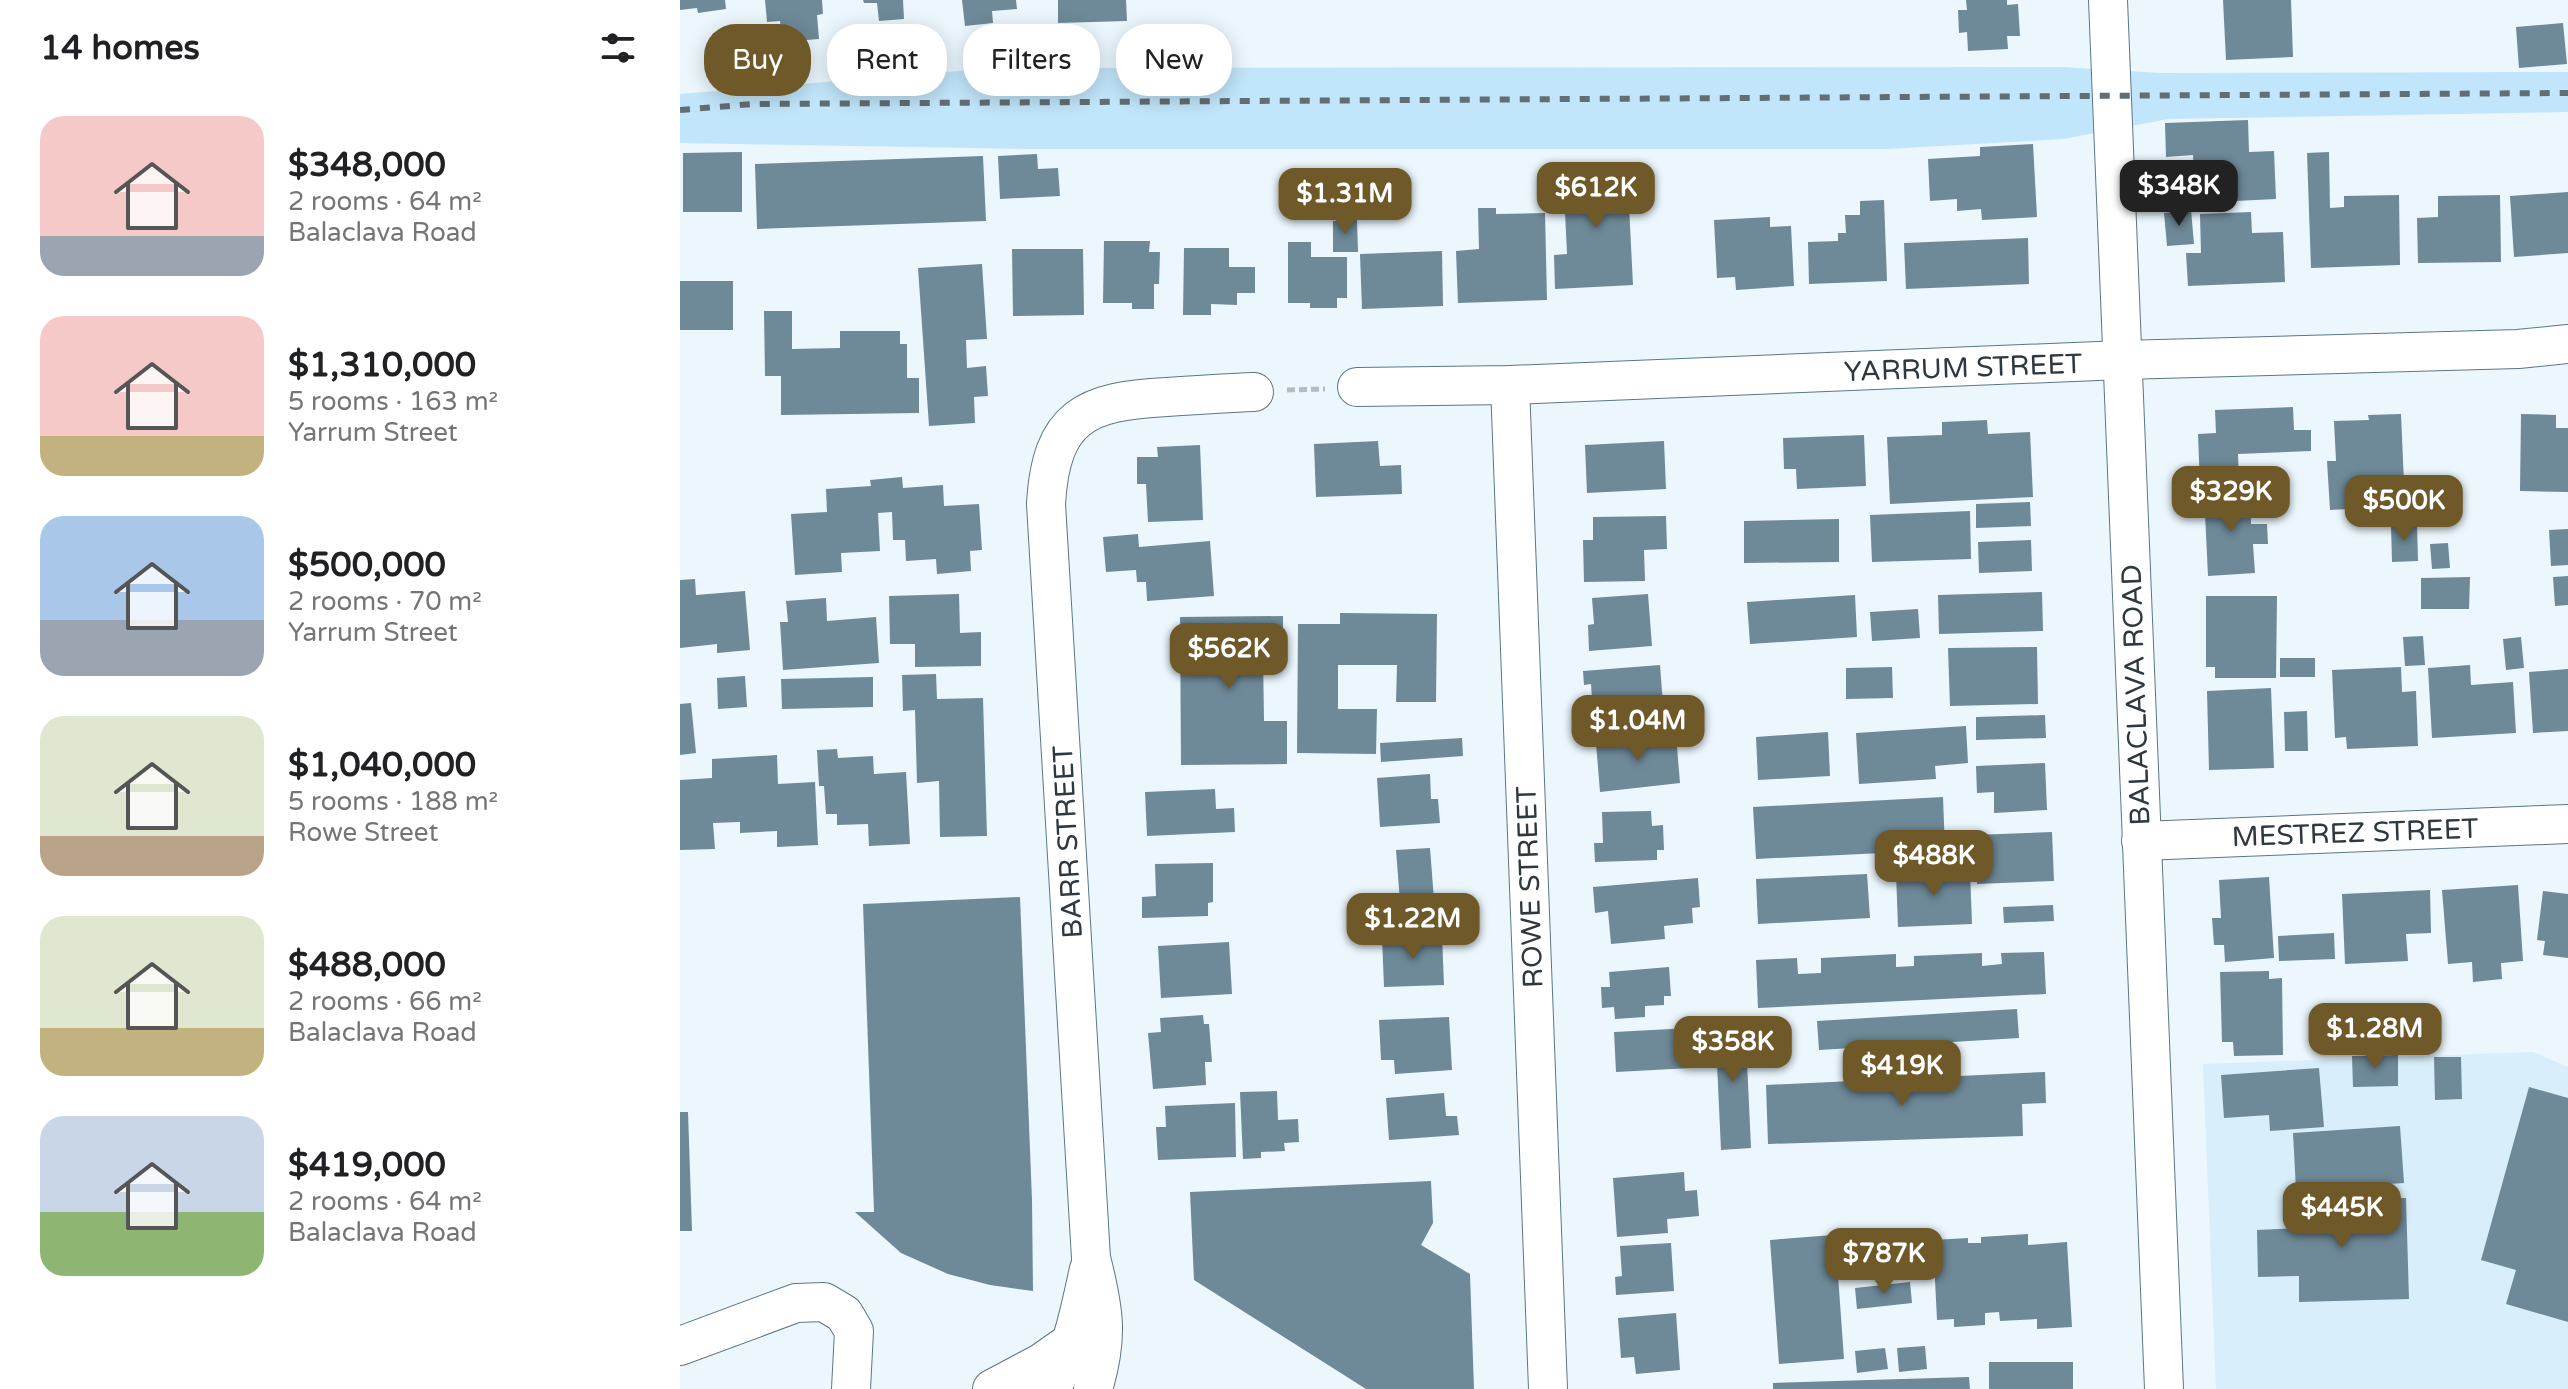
<!DOCTYPE html>
<meta charset="utf-8">
<style>
:root{--surface:#fff;--page:#f6f6f6;--text:#202124;--muted:#757577;--accent:#705929}
body{margin:0;font-family:"Varela Round",sans-serif;background:var(--page);color:var(--text);height:100vh;display:flex;flex-direction:column;font-size:30px;white-space:nowrap}
*{box-sizing:border-box;margin:0}
p{font-size:26px;color:var(--muted)}
.icon{flex:none;width:44px;height:44px;fill:none;stroke:currentColor;stroke-width:2;stroke-linecap:round;stroke-linejoin:round}
.map{position:relative;flex:1;overflow:hidden}
.sheet{display:flex;flex-direction:column;background:var(--surface);width:680px}
.sheet>*{flex:none}
.banner{position:absolute;left:24px;top:24px;width:760px;height:72px;display:flex;gap:16px}
.price{position:absolute;translate:-50% -68px;padding:0 18px;border-radius:16px;background:var(--accent);color:#fff;font-size:26px;line-height:52px;filter:drop-shadow(0 2px 4px #0008)}
.price::after{content:'';position:absolute;left:50%;top:48px;width:24px;height:18px;margin-left:-12px;background:inherit;clip-path:polygon(0 0,100% 0,50% 100%)}
.price.on{background:#222;color:#fff}
ul{padding:0;list-style:none}
li{display:flex;align-items:center;gap:24px;height:200px;padding:0 40px}
li span{display:grid;place-items:center;flex:none;width:224px;height:160px;border-radius:24px;color:#555}
li>.icon{margin-inline-start:auto}
span .icon{width:96px;height:96px;fill:#fffc;stroke-width:1}
li b{font-size:34px}
h2{display:flex;justify-content:space-between;align-items:center;height:96px;padding:0 40px;font-size:34px}
.pill{padding:0 28px;border-radius:32px;background:var(--surface);box-shadow:0 4px 20px #0003;font-size:28px;line-height:72px}
.pill.on{background:var(--accent);color:#fff}
main{display:flex;flex:1;min-height:0}
.map>svg:first-child{display:block}
.built{fill:#d8eefa}
.green{fill:#c1e5fa}
.building{fill:#6e8998}
.lines{fill:none;stroke-linecap:round;stroke-linejoin:round}
.minor-casing{stroke:#5c7684;stroke-width:40}
.path{stroke:#b1bdc3;stroke-width:5;stroke-dasharray:8 4;stroke-linecap:butt}
.minor{stroke:#fff;stroke-width:38}
.rail{stroke:#626e74;stroke-width:6;stroke-dasharray:10 10;stroke-linecap:butt}
.labels{text-anchor:middle;stroke-width:6;stroke-linejoin:round;paint-order:stroke}
.street-label{font-size:28px;fill:#2e393f;stroke:#fff}
</style>
<main>
<section class="sheet">
<h2>14 homes<svg class="icon" aria-label="filters" viewBox="0 0 24 24"><path d="M4 7h16M4 17h16"/><circle cx="9" cy="7" r="2"/><circle cx="15" cy="17" r="2"/></svg></h2>
<ul>
<li><span style="background:linear-gradient(#f6c9c9 75%,#9aa5b1 0)"><svg class="icon" aria-label="home" viewBox="0 0 24 24"><path d="M3 11l9-7 9 7M6 9v11h12V9"/></svg></span><div><b>$348,000</b><p>2 rooms · 64 m²</p><p>Balaclava Road</p></div></li>
<li><span style="background:linear-gradient(#f6c9c9 75%,#c2b280 0)"><svg class="icon" aria-label="home" viewBox="0 0 24 24"><path d="M3 11l9-7 9 7M6 9v11h12V9"/></svg></span><div><b>$1,310,000</b><p>5 rooms · 163 m²</p><p>Yarrum Street</p></div></li>
<li><span style="background:linear-gradient(#a9c7e8 65%,#9aa5b1 0)"><svg class="icon" aria-label="home" viewBox="0 0 24 24"><path d="M3 11l9-7 9 7M6 9v11h12V9"/></svg></span><div><b>$500,000</b><p>2 rooms · 70 m²</p><p>Yarrum Street</p></div></li>
<li><span style="background:linear-gradient(#dfe7d0 75%,#b9a48a 0)"><svg class="icon" aria-label="home" viewBox="0 0 24 24"><path d="M3 11l9-7 9 7M6 9v11h12V9"/></svg></span><div><b>$1,040,000</b><p>5 rooms · 188 m²</p><p>Rowe Street</p></div></li>
<li><span style="background:linear-gradient(#dfe7d0 70%,#c2b280 0)"><svg class="icon" aria-label="home" viewBox="0 0 24 24"><path d="M3 11l9-7 9 7M6 9v11h12V9"/></svg></span><div><b>$488,000</b><p>2 rooms · 66 m²</p><p>Balaclava Road</p></div></li>
<li><span style="background:linear-gradient(#c9d6e8 60%,#8fb573 0)"><svg class="icon" aria-label="home" viewBox="0 0 24 24"><path d="M3 11l9-7 9 7M6 9v11h12V9"/></svg></span><div><b>$419,000</b><p>2 rooms · 64 m²</p><p>Balaclava Road</p></div></li>
</ul>
</section>
<div class="map">
<svg width="1888" height="1389" viewBox="0 0 1888 1389">
<rect width="100%" height="100%" fill="#ebf7fd"/>
<polygon class="built" points="1853,1052 1888,1067 1888,1389 1536,1389 1523,1064"/>
<polygon class="green" points="1381,67 1481,73 1888,72 1888,112 1488,119 1383,139 1207,149 349,149 0,143 0,94 313,68"/>
<g class="building">
<polygon points="0,0 45,0 46,9 18,13 17,8 0,10"/>
<polygon points="85,0 142,0 143,14 137,15 139,39 102,42 100,21 87,22"/>
<polygon points="183,0 223,0 224,19 199,21 197,3 184,3"/>
<polygon points="282,0 336,0 337,9 312,11 313,23 285,26"/>
<polygon points="378,0 446,0 447,21 378,23"/>
<polygon points="1286,0 1327,0 1327,5 1338,4 1340,36 1327,36 1328,49 1288,51 1287,32 1279,33 1278,10 1287,10"/>
<polygon points="1543,0 1611,0 1613,57 1546,60"/>
<polygon points="1883,23 1887,64 1839,68 1836,27"/>
<polygon points="1568,120 1569,152 1594,151 1596,199 1515,203 1513,155 1486,157 1485,123"/>
<polygon points="1353,144 1357,217 1302,220 1301,209 1277,211 1277,199 1250,201 1248,159 1300,156 1300,147"/>
<polygon points="62,152 62,212 3,212 3,153"/>
<polygon points="1649,152 1650,208 1664,207 1664,196 1719,195 1720,265 1631,268 1627,153"/>
<polygon points="357,154 358,169 378,168 380,196 320,199 318,156"/>
<polygon points="303,156 306,221 77,229 75,164"/>
<polygon points="947,166 953,285 875,289 874,255 887,254 883,169"/>
<polygon points="628,178 674,179 674,211 628,211"/>
<polygon points="1888,192 1888,253 1834,257 1830,196"/>
<polygon points="1820,195 1821,262 1738,263 1737,218 1758,217 1758,196"/>
<polygon points="1204,200 1207,281 1129,284 1128,242 1158,241 1158,233 1166,233 1165,215 1180,215 1180,201"/>
<polygon points="798,208 816,208 816,214 865,213 867,300 778,303 776,251 799,249"/>
<polygon points="1511,210 1514,244 1487,246 1484,213"/>
<polygon points="1571,212 1572,233 1603,232 1605,282 1508,286 1506,253 1521,253 1520,214"/>
<polygon points="1090,217 1090,227 1111,226 1114,286 1056,290 1055,277 1037,278 1034,220"/>
<polygon points="677,220 678,252 653,252 653,221"/>
<polygon points="1348,238 1349,284 1226,289 1224,243"/>
<polygon points="424,241 470,241 469,252 480,252 479,284 474,284 474,309 452,309 452,303 423,303"/>
<polygon points="608,242 631,242 631,257 667,257 667,298 657,298 657,308 630,308 630,303 608,303"/>
<polygon points="504,248 549,248 549,267 575,267 575,293 557,293 557,305 531,304 531,315 503,315"/>
<polygon points="332,249 403,249 404,315 333,316"/>
<polygon points="762,251 763,306 682,309 680,254"/>
<polygon points="302,264 307,339 286,340 287,368 306,366 308,396 294,397 295,423 249,426 238,268"/>
<rect x="0" y="281" width="53" height="49"/>
<polygon points="84,311 112,311 112,349 160,348 160,331 220,331 220,344 227,344 227,378 239,378 239,413 101,415 101,376 85,376"/>
<polygon points="1613,407 1614,430 1631,430 1631,451 1558,454 1559,486 1520,487 1518,434 1536,433 1535,410"/>
<polygon points="1721,414 1725,506 1650,510 1647,461 1656,461 1654,421 1689,420 1688,415"/>
<polygon points="1841,414 1876,415 1876,428 1888,428 1888,492 1840,491"/>
<polygon points="1307,420 1308,434 1350,432 1353,497 1210,504 1207,437 1262,435 1262,422"/>
<polygon points="1184,435 1186,486 1117,489 1116,469 1104,469 1103,438"/>
<polygon points="698,441 700,466 721,465 722,494 636,497 634,444"/>
<polygon points="984,441 986,489 907,493 905,445"/>
<polygon points="520,445 523,520 468,522 466,484 457,484 457,457 478,457 477,447"/>
<polygon points="222,477 223,488 263,485 264,506 299,504 302,550 290,551 291,571 257,574 256,559 226,561 225,540 213,540 212,512 198,513 200,551 161,553 162,572 115,575 111,514 147,512 146,489 191,486 190,480"/>
<polygon points="1570,491 1571,524 1587,524 1588,544 1573,544 1575,573 1528,576 1524,493"/>
<polygon points="1350,502 1351,526 1296,528 1296,504"/>
<polygon points="1290,511 1291,559 1192,562 1190,515"/>
<polygon points="986,516 987,549 964,550 965,581 904,582 903,540 913,540 913,517"/>
<polygon points="1159,519 1159,562 1064,563 1064,521"/>
<polygon points="1737,524 1738,561 1712,562 1711,525"/>
<polygon points="1888,529 1888,565 1871,566 1869,530"/>
<polygon points="458,534 459,547 530,541 534,596 467,601 466,582 457,582 456,570 426,572 423,537"/>
<polygon points="1351,540 1352,571 1299,573 1298,542"/>
<polygon points="1768,543 1770,568 1752,569 1750,544"/>
<polygon points="1888,576 1888,605 1875,606 1873,577"/>
<polygon points="1790,577 1789,609 1741,609 1741,578"/>
<polygon points="15,579 16,595 65,591 70,650 37,653 37,644 0,648 0,580"/>
<polygon points="1362,592 1363,631 1259,634 1258,595"/>
<polygon points="279,594 280,633 301,632 301,666 235,667 235,644 210,644 209,596"/>
<polygon points="968,594 972,646 909,651 908,625 914,624 912,598"/>
<polygon points="1175,595 1177,637 1070,644 1067,602"/>
<polygon points="1526,596 1597,596 1596,678 1535,678 1535,667 1526,667"/>
<polygon points="146,598 147,621 196,617 199,663 103,670 100,622 108,622 106,601"/>
<polygon points="1238,609 1240,638 1192,641 1190,612"/>
<polygon points="660,613 757,614 756,702 716,702 717,665 658,665 658,709 697,709 696,754 617,753 618,624 660,624"/>
<polygon points="603,616 603,656 583,656 584,721 607,721 607,764 501,765 500,617"/>
<polygon points="1743,636 1745,665 1725,666 1723,637"/>
<polygon points="1841,637 1844,668 1826,670 1823,639"/>
<polygon points="1357,647 1358,704 1270,706 1268,648"/>
<rect x="1600" y="658" width="35" height="19"/>
<polygon points="980,665 984,718 928,723 927,715 913,716 911,684 904,685 903,671"/>
<polygon points="1790,665 1791,685 1833,682 1836,733 1752,738 1748,668"/>
<polygon points="1212,667 1213,698 1166,699 1166,668"/>
<polygon points="1721,667 1722,692 1736,691 1738,746 1667,749 1666,737 1655,738 1652,670"/>
<polygon points="1888,669 1888,731 1853,733 1849,672"/>
<polygon points="256,674 257,699 303,698 307,836 260,837 259,781 237,783 235,710 223,711 222,675"/>
<polygon points="65,676 67,707 38,709 37,678"/>
<polygon points="193,677 193,707 102,709 101,679"/>
<polygon points="1591,688 1594,768 1529,770 1527,691"/>
<polygon points="11,703 16,753 0,755 0,704"/>
<polygon points="1627,711 1628,751 1605,751 1604,712"/>
<polygon points="1365,715 1366,738 1296,740 1296,717"/>
<polygon points="1286,726 1288,763 1255,766 1256,779 1179,784 1176,733"/>
<polygon points="1148,732 1150,776 1078,780 1076,737"/>
<polygon points="996,735 1000,783 920,792 916,743"/>
<polygon points="782,738 783,756 701,762 700,743"/>
<polygon points="157,749 158,758 193,756 194,774 226,772 230,844 189,846 188,824 157,825 157,814 146,814 144,786 139,786 137,750"/>
<polygon points="97,755 98,784 135,782 138,845 97,847 97,831 60,833 60,822 33,823 35,849 0,850 0,780 32,778 32,759"/>
<polygon points="1365,763 1367,810 1314,813 1314,792 1297,793 1296,766"/>
<polygon points="750,774 751,799 758,799 760,823 700,827 697,778"/>
<polygon points="535,789 536,809 554,808 555,832 467,836 465,792"/>
<polygon points="1263,797 1265,850 1076,859 1073,807"/>
<polygon points="971,811 972,826 983,825 984,850 977,850 977,860 915,862 914,843 923,843 922,812"/>
<polygon points="1372,832 1374,881 1297,884 1295,835"/>
<polygon points="750,848 754,900 720,902 716,850"/>
<polygon points="533,863 533,902 528,903 528,916 462,918 462,897 476,896 475,864"/>
<polygon points="1290,870 1292,924 1218,927 1216,873"/>
<polygon points="1187,874 1190,918 1078,924 1076,879"/>
<polygon points="1589,877 1594,958 1545,962 1544,945 1534,945 1532,918 1541,918 1539,880"/>
<polygon points="1018,878 1020,907 1012,908 1013,923 984,926 985,939 931,944 928,911 915,913 913,887"/>
<polygon points="1838,885 1843,961 1821,963 1822,979 1793,982 1792,962 1768,964 1762,890"/>
<polygon points="1750,890 1751,933 1726,934 1728,961 1665,964 1662,894"/>
<polygon points="1863,891 1888,894 1888,958 1863,955 1865,941 1857,940"/>
<polygon points="340,897 352,1200 353,1291 310,1285 268,1274 221,1253 175,1212 194,1212 183,904"/>
<polygon points="1373,905 1374,921 1324,923 1323,907"/>
<polygon points="1654,933 1655,959 1599,961 1598,936"/>
<polygon points="762,935 764,985 704,987 702,937"/>
<polygon points="549,942 552,994 481,998 478,946"/>
<polygon points="1364,952 1366,994 1078,1008 1076,960 1117,958 1118,974 1141,973 1141,958 1216,954 1216,967 1234,966 1234,956 1302,953 1302,966 1322,964 1321,953"/>
<polygon points="989,967 991,996 984,996 984,1005 965,1006 965,1017 935,1019 934,1007 922,1008 921,987 930,987 929,972"/>
<polygon points="1589,971 1589,979 1602,978 1603,1055 1554,1056 1553,1042 1542,1042 1540,972"/>
<polygon points="1337,1009 1339,1038 1139,1050 1137,1021"/>
<polygon points="523,1015 524,1024 529,1024 532,1062 525,1062 526,1085 473,1089 468,1033 481,1032 480,1018"/>
<polygon points="769,1017 772,1070 715,1074 714,1060 701,1060 699,1020"/>
<polygon points="1065,1018 1071,1148 1041,1150 1035,1020"/>
<polygon points="1010,1028 1011,1068 936,1072 934,1032"/>
<polygon points="1718,1055 1718,1086 1673,1087 1672,1056"/>
<polygon points="1754,1057 1781,1057 1782,1099 1755,1100"/>
<polygon points="1639,1068 1644,1127 1590,1131 1589,1115 1544,1118 1541,1075"/>
<polygon points="1365,1072 1366,1103 1342,1104 1343,1136 1088,1144 1086,1085"/>
<polygon points="1849,1087 1888,1098 1888,1322 1826,1304 1836,1270 1801,1260"/>
<polygon points="597,1091 598,1120 618,1119 619,1142 604,1143 605,1151 581,1152 581,1158 563,1159 560,1092"/>
<polygon points="764,1093 766,1116 777,1116 779,1135 709,1140 706,1098"/>
<polygon points="555,1103 556,1157 478,1160 476,1127 486,1127 485,1106"/>
<polygon points="0,1112 8,1112 12,1231 0,1231"/>
<polygon points="1720,1126 1724,1183 1616,1190 1613,1133"/>
<polygon points="1004,1172 1005,1191 1017,1190 1019,1216 987,1219 988,1233 937,1237 933,1178"/>
<polygon points="751,1181 753,1223 741,1245 790,1274 794,1389 686,1389 514,1280 510,1192"/>
<polygon points="1726,1198 1729,1299 1619,1302 1619,1276 1578,1277 1577,1230 1617,1228 1617,1201"/>
<polygon points="1348,1234 1348,1245 1387,1242 1392,1327 1357,1329 1357,1319 1320,1321 1319,1312 1305,1313 1305,1325 1274,1327 1274,1319 1257,1320 1253,1240 1288,1238 1288,1243 1301,1243 1301,1237"/>
<polygon points="1153,1235 1156,1260 1168,1259 1169,1274 1158,1275 1164,1359 1099,1364 1090,1240"/>
<polygon points="991,1243 994,1291 936,1295 935,1277 942,1276 940,1246"/>
<polygon points="1230,1282 1232,1303 1177,1309 1175,1288"/>
<polygon points="996,1313 1000,1370 956,1374 954,1357 941,1358 938,1318"/>
<polygon points="1245,1346 1247,1369 1219,1372 1217,1348"/>
<polygon points="1205,1348 1208,1369 1177,1373 1175,1351"/>
<rect x="1309" y="1362" width="84" height="27"/>
<polygon points="1289,1377 1290,1389 1093,1389 1093,1383"/>
</g>
<g class="lines">
<defs>
<g id="minor">
<polyline points="1428,0 1484,1389"/>
<polyline points="830,385 868,1389"/>
<polyline points="677,387 830,385 1442,360 1838,349 1888,344"/>
<polyline points="1461,841 1888,824"/>
<polyline points="0,1346 116,1303 144,1302 164,1314 174,1331 171,1389"/>
<polyline points="312,1389 361,1363 391,1342"/>
<path d="M371 1389C392 1352 400 1310 409 1269"/>
<path d="M413 1389C429 1337 424 1309 411 1258L366 504C371 416 406 401 487 397 516 395 545 393 574 392"/>
</g>
</defs>
<use href="#minor" class="minor-casing"/>
<polyline class="path" points="607,390 645,389"/>
<use href="#minor" class="minor"/>
<polyline class="rail" points="0,110 73,104 1888,93"/>
</g>
<g class="labels">
<g class="street-label">
<text transform="translate(1283 367) rotate(-2)" y="10">YARRUM STREET</text>
<text transform="translate(1455 695) rotate(-92)" y="10">BALACLAVA ROAD</text>
<text transform="translate(1675 832) rotate(-2)" y="10">MESTREZ STREET</text>
<text transform="translate(387 842) rotate(-93)" y="10">BARR STREET</text>
<text transform="translate(849 887) rotate(-92)" y="10">ROWE STREET</text>
</g>
</g>
</svg>
<b class="price on" style="left:1499px;top:228px">$348K</b>
<b class="price" style="left:916px;top:230px">$612K</b>
<b class="price" style="left:665px;top:236px">$1.31M</b>
<b class="price" style="left:1551px;top:534px">$329K</b>
<b class="price" style="left:1724px;top:543px">$500K</b>
<b class="price" style="left:549px;top:691px">$562K</b>
<b class="price" style="left:958px;top:763px">$1.04M</b>
<b class="price" style="left:1254px;top:898px">$488K</b>
<b class="price" style="left:733px;top:961px">$1.22M</b>
<b class="price" style="left:1695px;top:1071px">$1.28M</b>
<b class="price" style="left:1053px;top:1084px">$358K</b>
<b class="price" style="left:1222px;top:1108px">$419K</b>
<b class="price" style="left:1662px;top:1250px">$445K</b>
<b class="price" style="left:1204px;top:1296px">$787K</b>
<div class="banner">
<a class="pill on">Buy</a>
<a class="pill">Rent</a>
<a class="pill">Filters</a>
<a class="pill">New</a>
</div>
</div>
</main>
